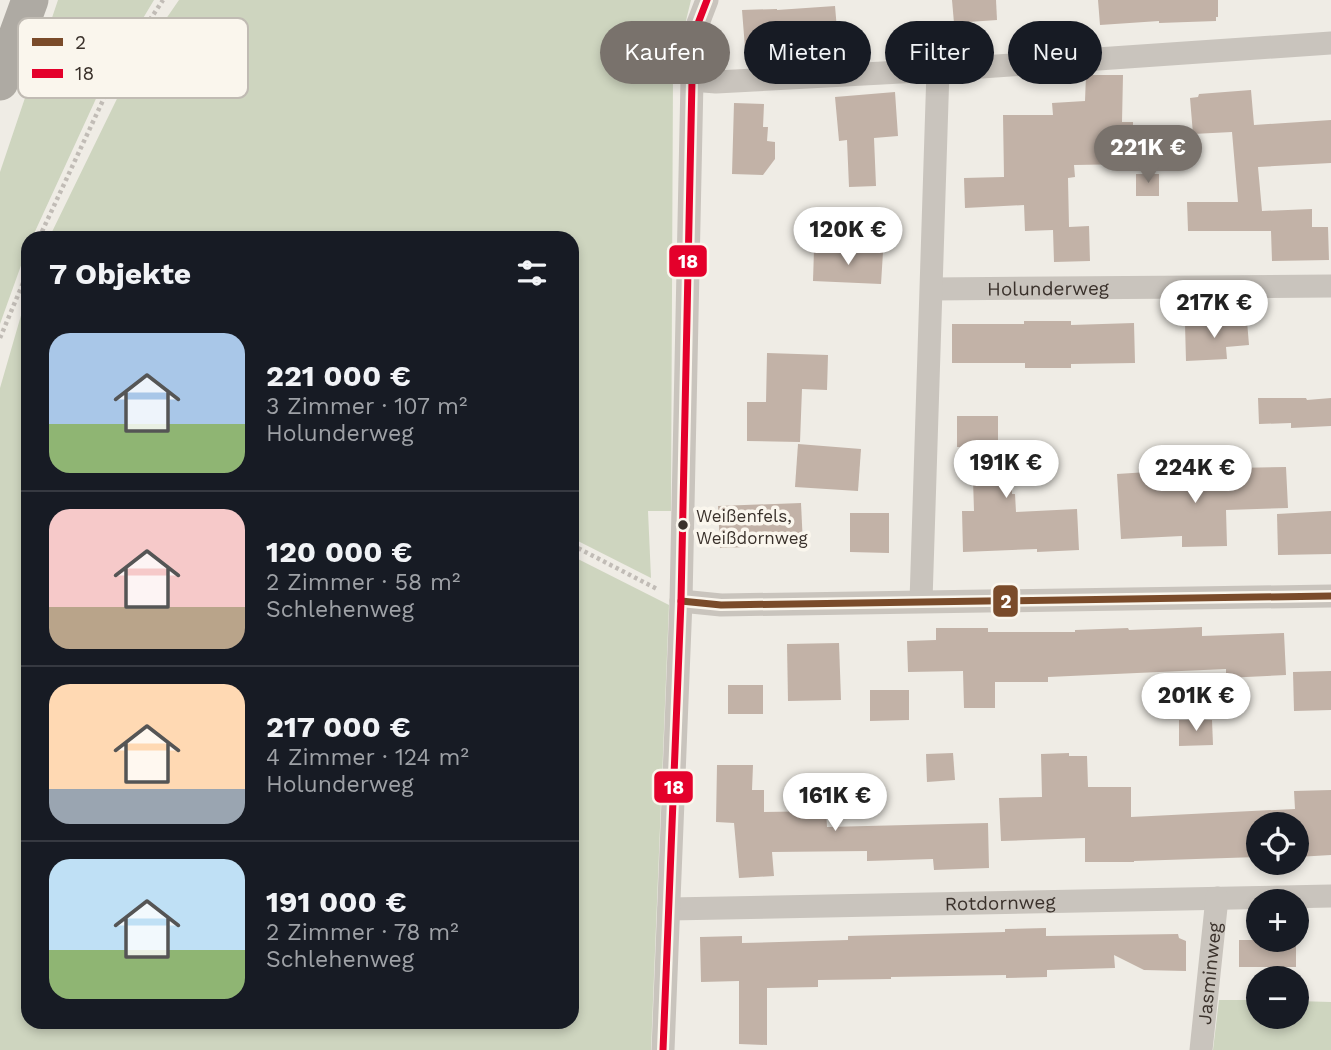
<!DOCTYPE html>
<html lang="de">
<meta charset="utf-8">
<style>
:root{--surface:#171b24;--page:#20242c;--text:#f1f3f6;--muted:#9ea1a6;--line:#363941;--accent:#79726c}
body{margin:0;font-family:"Work Sans",sans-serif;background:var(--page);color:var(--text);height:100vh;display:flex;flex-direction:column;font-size:26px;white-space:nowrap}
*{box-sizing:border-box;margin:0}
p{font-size:23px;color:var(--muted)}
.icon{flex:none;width:38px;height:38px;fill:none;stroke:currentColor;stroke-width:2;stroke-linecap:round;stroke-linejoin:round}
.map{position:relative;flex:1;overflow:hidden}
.panel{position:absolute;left:21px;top:231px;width:558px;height:798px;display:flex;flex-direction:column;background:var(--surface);border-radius:21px;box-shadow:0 4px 10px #0003}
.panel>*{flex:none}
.guide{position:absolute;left:600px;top:21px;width:625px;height:63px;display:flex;gap:14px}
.fabs{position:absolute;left:1246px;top:812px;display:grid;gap:14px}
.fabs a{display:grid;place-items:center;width:63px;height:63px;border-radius:50%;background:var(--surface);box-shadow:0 4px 10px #0003;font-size:35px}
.price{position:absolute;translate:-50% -60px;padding:0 16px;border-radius:24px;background:#fff;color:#222;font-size:23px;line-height:46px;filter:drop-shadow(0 2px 4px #0008)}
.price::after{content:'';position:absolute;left:50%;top:42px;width:21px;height:16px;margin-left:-10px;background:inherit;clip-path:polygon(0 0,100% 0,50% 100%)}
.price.active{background:var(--accent);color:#fff}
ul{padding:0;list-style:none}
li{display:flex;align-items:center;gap:21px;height:175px;padding:0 28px}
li+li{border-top:2px solid var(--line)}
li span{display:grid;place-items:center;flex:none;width:196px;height:140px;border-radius:21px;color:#555}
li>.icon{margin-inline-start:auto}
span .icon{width:84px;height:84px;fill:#fffc;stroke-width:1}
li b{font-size:30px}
h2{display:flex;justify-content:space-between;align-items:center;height:84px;padding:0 28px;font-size:30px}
.tag{padding:0 24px;border-radius:32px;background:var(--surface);box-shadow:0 4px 10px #0003;font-size:24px;line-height:63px}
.tag.active{background:var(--accent);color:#fff}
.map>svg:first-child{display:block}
.green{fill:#ced5bf}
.building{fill:#c2b2a7}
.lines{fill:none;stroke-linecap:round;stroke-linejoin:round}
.path{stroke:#c1bcb6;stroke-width:4.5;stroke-dasharray:3.5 3.5;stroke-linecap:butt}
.minor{stroke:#c9c4bd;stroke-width:23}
.trunk{stroke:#aeaaa3;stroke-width:37}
.bus-1-casing{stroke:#faf6ed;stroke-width:12}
.bus-2-casing{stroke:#faf6ed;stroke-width:12}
.bus-1{stroke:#7a4b2a;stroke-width:7}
.bus-2{stroke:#e4002b;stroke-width:7}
.bus-dot{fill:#3a312b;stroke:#faf6ed;stroke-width:2.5}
.labels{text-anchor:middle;stroke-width:7;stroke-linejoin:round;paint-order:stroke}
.bus-label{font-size:17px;fill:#3a312b;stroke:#faf6ed;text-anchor:start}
.street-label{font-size:19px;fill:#3a312b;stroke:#faf6ed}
.key{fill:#faf6ed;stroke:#c0bbb3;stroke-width:2}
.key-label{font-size:19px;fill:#3a312b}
.line-badge{stroke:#faf6ed;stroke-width:2.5}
.badge-label{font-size:19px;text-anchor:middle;font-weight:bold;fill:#fff}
</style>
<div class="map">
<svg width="1331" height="1050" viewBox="0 0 1331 1050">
<rect width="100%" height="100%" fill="#efece5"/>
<g class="green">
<polygon points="58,0 154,0 100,90 32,238 28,238 28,246 0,324 0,172"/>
<polygon points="179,0 691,0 673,74 671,511 648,511 651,578 572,538 572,238 49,238 132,68"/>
<polygon points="28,296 28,1022 572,1022 572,556 669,605 651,1050 0,1050 0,388 24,305"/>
<polygon points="1219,1000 1258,1000 1258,1017 1297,1017 1297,1001 1331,1002 1331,1050 1213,1050"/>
</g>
<g class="building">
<polygon points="952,0 996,0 997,20 954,23"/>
<polygon points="1098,0 1218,0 1218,17 1216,17 1216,21 1159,23 1159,21 1100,25"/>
<polygon points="835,6 838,41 745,48 742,10 777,9 777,10"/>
<polygon points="1086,75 1123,75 1122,122 1133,122 1133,164 1074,165 1075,177 1068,178 1069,227 1089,226 1090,261 1054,262 1053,230 1025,231 1024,205 965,208 964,178 1004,177 1003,115 1053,115 1052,103 1085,101"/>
<polygon points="1251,90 1254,125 1331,120 1331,163 1258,167 1262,211 1312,209 1312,227 1328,227 1329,260 1272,261 1271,231 1188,231 1187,202 1238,202 1232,132 1193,134 1190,98 1198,97 1199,94"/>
<polygon points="895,92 898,136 874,138 876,186 849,187 847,140 839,141 835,97"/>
<polygon points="734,103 764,104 763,127 768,127 767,141 775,142 775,159 763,175 732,174"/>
<rect x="1136" y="174" width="23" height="22"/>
<polygon points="814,250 883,252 881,284 813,281"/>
<polygon points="1024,321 1071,321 1071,325 1134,323 1135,363 1071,364 1071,368 1025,368 1025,363 952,363 952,324 1024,324"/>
<polygon points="1247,321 1249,345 1226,347 1227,359 1186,361 1185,324"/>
<polygon points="767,353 828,355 827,390 802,389 800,442 747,441 747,402 766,402"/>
<polygon points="1258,398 1306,398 1307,400 1331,398 1331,426 1291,428 1291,423 1259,424"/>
<polygon points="957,416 998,416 998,449 1011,448 1012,494 1015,494 1016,512 1077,509 1079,550 1037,552 1037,549 963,552 962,511 974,511 972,447 957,447"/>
<polygon points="798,444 861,449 858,491 795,487"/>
<polygon points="1286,467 1288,508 1226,510 1227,546 1182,547 1182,536 1121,539 1117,474 1163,471 1165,490 1235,488 1234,468"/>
<polygon points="801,503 803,545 720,548 718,506"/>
<polygon points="1331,511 1331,554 1278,555 1277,514"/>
<polygon points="850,513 889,513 889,553 850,552"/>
<polygon points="1202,627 1202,636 1284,633 1286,675 1226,678 1226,669 1048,677 1048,682 995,682 995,708 964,708 963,671 908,672 907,641 936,640 936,628 988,628 988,632 1075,632 1075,630 1128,628 1129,630"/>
<polygon points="839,643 841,700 788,701 787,644"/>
<polygon points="1331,671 1331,710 1294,711 1293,672"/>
<rect x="728" y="685" width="35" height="29"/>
<polygon points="870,690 909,690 909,720 870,721"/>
<polygon points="1179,720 1212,720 1213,745 1179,746"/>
<polygon points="953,753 955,780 927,782 926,754"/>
<polygon points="1069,753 1069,756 1087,756 1088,787 1131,787 1131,817 1295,809 1294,791 1331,790 1331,855 1297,857 1297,824 1258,824 1258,857 1134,861 1134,862 1085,862 1085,838 1001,841 999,798 1042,797 1041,754"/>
<polygon points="717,765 753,765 752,790 764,790 764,812 826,811 827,827 988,823 989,868 934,870 933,859 867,861 867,851 772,852 774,876 739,878 734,823 716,822"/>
<polygon points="1046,928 1046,936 1178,934 1179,938 1186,941 1186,971 1144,970 1114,955 1115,968 1047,970 1047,977 1006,978 1006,975 891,977 891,979 818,980 818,987 767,988 767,1045 739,1044 739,981 701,982 700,937 742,936 742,943 848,940 848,936 1005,932 1005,929"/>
<rect x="1239" y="940" width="57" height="27"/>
</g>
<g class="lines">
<g class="path">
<polyline points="39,238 118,68 163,0"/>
<polyline points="0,338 28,271"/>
<polyline points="572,545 659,590"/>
</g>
<g class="minor">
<polyline points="692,80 716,82 938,70 1331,43"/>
<path id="s1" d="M932 289 1331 286"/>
<polyline points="681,601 721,605 1331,596"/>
<polyline points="921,601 938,70"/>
<path id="s2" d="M669 909 1331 896"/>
<polyline points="663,1050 681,601 692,80 697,26 707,0"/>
<path id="s3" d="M1201 1050 1217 898"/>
</g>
<polyline class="trunk" points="0,82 30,0"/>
<defs>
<polyline id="bus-1" points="681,601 721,605 1331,596"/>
<polyline id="bus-2" points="663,1050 681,601 692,80 697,26 707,0"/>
</defs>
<use href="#bus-1" class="bus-1-casing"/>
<use href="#bus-2" class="bus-2-casing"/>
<use href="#bus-1" class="bus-1"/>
<use href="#bus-2" class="bus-2"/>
</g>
<circle class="bus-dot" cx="683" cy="525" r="6"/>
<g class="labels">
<g class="bus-label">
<text x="696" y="522">Weißenfels,<tspan x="696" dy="22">Weißdornweg</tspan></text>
</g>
<g class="street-label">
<text dy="7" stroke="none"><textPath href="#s1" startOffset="116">Holunderweg</textPath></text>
<text dy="7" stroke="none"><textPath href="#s2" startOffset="331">Rotdornweg</textPath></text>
<text dy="7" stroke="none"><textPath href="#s3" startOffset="77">Jasminweg</textPath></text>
</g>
</g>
<rect x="18" y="18" width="230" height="80" rx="10" class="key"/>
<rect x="32" y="38" width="31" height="8" fill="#7a4b2a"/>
<rect x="32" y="69" width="31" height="9" fill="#e4002b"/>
<g class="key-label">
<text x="75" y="49">2</text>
<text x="75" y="80">18</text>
</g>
<g class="line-badge">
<rect x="668" y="244" width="40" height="34" rx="7" fill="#e4002b"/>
<rect x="992" y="584" width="27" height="34" rx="7" fill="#7a4b2a"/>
<rect x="653" y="770" width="41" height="34" rx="7" fill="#e4002b"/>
</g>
<g class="badge-label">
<text x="688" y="268">18</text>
<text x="1006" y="608">2</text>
<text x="674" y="794">18</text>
</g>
</svg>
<div class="fabs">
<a><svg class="icon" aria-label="locate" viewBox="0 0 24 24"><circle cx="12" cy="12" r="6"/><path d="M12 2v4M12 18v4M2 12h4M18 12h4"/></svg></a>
<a>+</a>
<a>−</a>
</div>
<b class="price active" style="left:1148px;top:185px">221K €</b>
<b class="price" style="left:848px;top:267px">120K €</b>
<b class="price" style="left:1214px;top:340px">217K €</b>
<b class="price" style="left:1006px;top:500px">191K €</b>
<b class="price" style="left:1195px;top:505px">224K €</b>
<b class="price" style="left:1196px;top:733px">201K €</b>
<b class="price" style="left:835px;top:833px">161K €</b>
<div class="guide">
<a class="tag active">Kaufen</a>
<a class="tag">Mieten</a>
<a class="tag">Filter</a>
<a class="tag">Neu</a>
</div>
<section class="panel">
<h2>7 Objekte<svg class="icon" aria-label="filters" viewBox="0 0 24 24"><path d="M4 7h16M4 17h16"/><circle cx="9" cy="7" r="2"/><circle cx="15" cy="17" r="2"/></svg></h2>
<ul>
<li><span style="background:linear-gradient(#a9c7e8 65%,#8fb573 0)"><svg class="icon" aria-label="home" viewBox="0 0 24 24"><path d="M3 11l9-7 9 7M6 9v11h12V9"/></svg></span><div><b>221 000 €</b><p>3 Zimmer · 107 m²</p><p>Holunderweg</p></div></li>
<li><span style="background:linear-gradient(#f6c9c9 70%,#b9a48a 0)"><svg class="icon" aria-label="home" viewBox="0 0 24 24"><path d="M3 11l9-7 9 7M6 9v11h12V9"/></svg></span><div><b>120 000 €</b><p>2 Zimmer · 58 m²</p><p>Schlehenweg</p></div></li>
<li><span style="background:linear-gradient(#ffd9b3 75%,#9aa5b1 0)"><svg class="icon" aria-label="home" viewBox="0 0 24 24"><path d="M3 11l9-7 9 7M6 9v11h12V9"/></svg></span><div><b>217 000 €</b><p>4 Zimmer · 124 m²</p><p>Holunderweg</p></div></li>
<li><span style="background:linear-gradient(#bfe0f5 65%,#8fb573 0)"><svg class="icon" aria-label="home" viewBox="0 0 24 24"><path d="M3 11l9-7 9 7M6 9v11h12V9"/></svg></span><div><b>191 000 €</b><p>2 Zimmer · 78 m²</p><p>Schlehenweg</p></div></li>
</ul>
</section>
</div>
